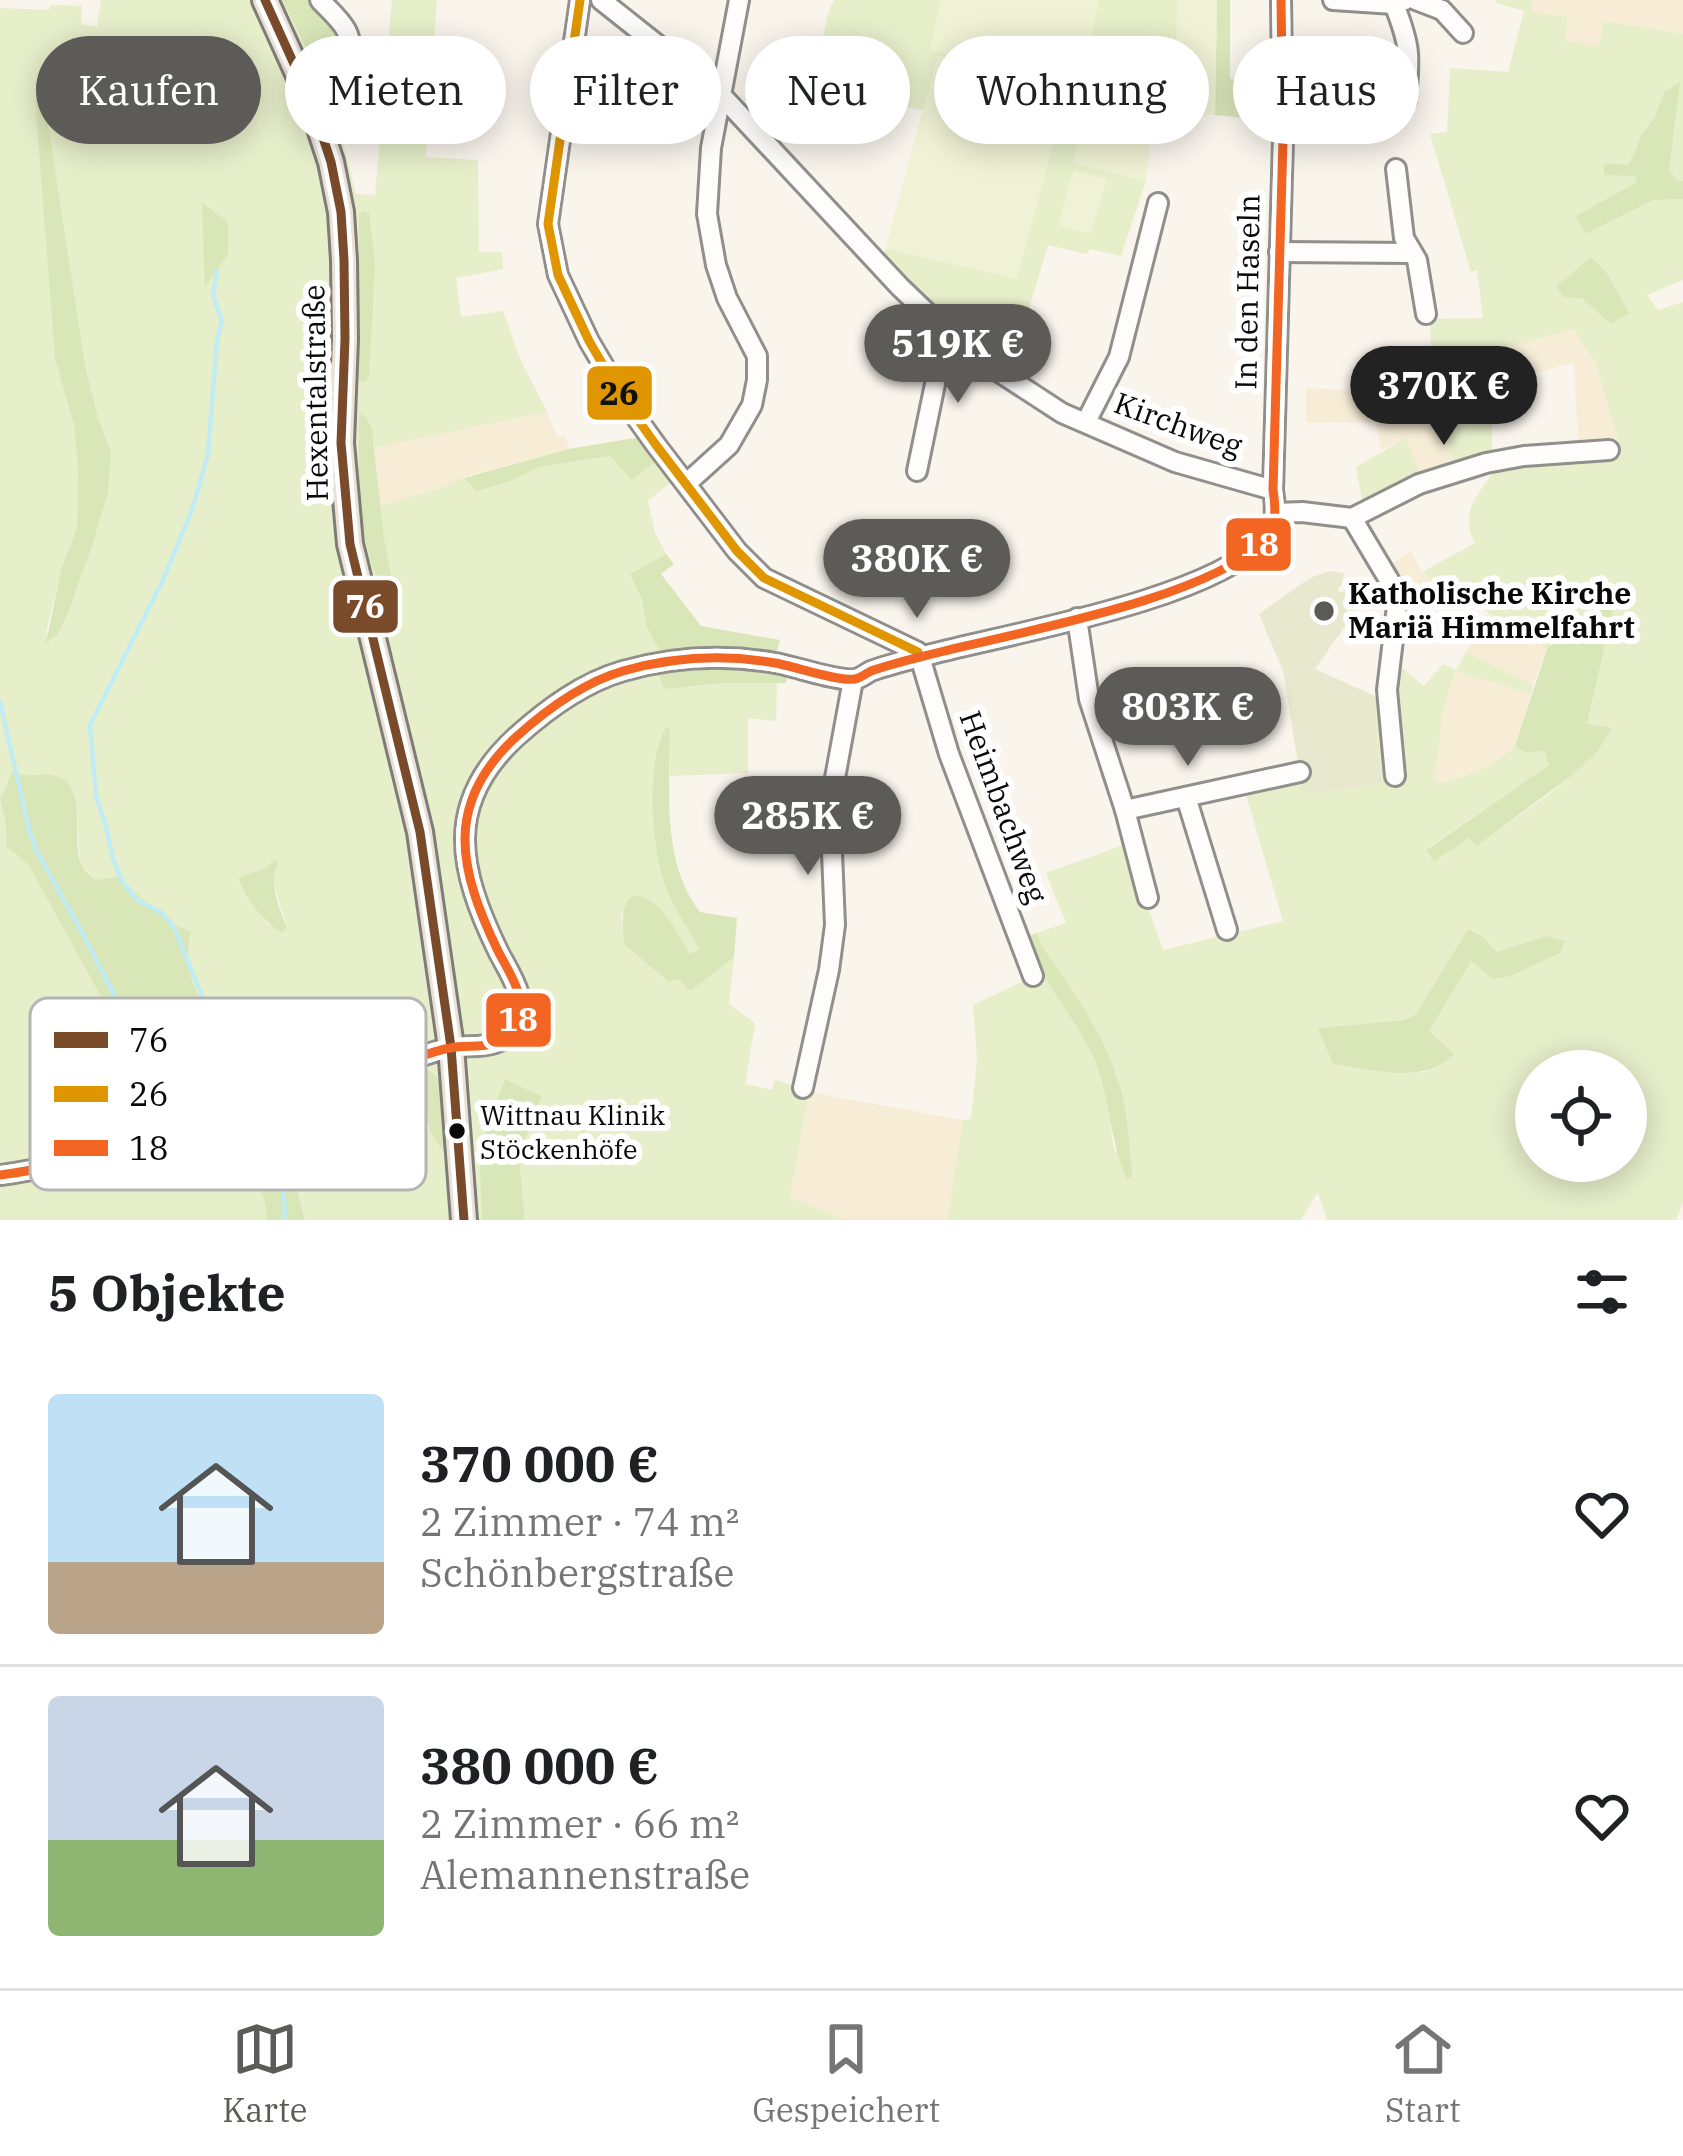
<!DOCTYPE html>
<html lang="de">
<meta charset="utf-8">
<style>
:root{--surface:#fff;--page:#f6f6f6;--text:#202124;--muted:#757577;--line:#e0e0e0;--accent:#5d5b58}
body{margin:0;font-family:"IBM Plex Serif",serif;background:var(--page);color:var(--text);height:100vh;display:flex;flex-direction:column;font-size:45px;white-space:nowrap}
*{box-sizing:border-box;margin:0}
p{font-size:39px;color:var(--muted)}
.icon{flex:none;width:66px;height:66px;fill:none;stroke:currentColor;stroke-width:2;stroke-linecap:round;stroke-linejoin:round}
.map{position:relative;height:1220px;overflow:hidden}
.drawer{display:flex;flex-direction:column;background:var(--surface);flex:1}
.drawer>*{flex:none}
.top-card{position:absolute;left:36px;top:36px;width:1611px;height:108px;display:flex;gap:24px}
.tools{position:absolute;left:1515px;top:1050px;display:grid;gap:24px}
.tools a{display:grid;place-items:center;width:132px;height:132px;border-radius:50%;background:var(--surface);box-shadow:0 6px 30px #0003;font-size:60px}
.price{position:absolute;translate:-50% -102px;padding:0 27px;border-radius:42px;background:var(--accent);color:#fff;font-size:39px;line-height:78px;filter:drop-shadow(0 3px 6px #0008)}
.price::after{content:'';position:absolute;left:50%;top:72px;width:36px;height:27px;margin-left:-18px;background:inherit;clip-path:polygon(0 0,100% 0,50% 100%)}
.price.active{background:#222;color:#fff}
ul{padding:0;list-style:none}
li{display:flex;align-items:center;gap:36px;height:300px;padding:0 48px}
li+li{border-top:3px solid var(--line)}
li span{display:grid;place-items:center;flex:none;width:336px;height:240px;border-radius:12px;color:#555}
li>.icon{margin-inline-start:auto}
span .icon{width:144px;height:144px;fill:#fffc;stroke-width:1}
li b{font-size:51px}
h2{display:flex;justify-content:space-between;align-items:center;height:144px;padding:0 48px;font-size:51px}
.pill{padding:0 42px;border-radius:54px;background:var(--surface);box-shadow:0 6px 30px #0003;font-size:42px;line-height:108px}
.pill.active{background:var(--accent);color:#fff}
.dock{display:flex;justify-content:space-around;align-items:center;height:168px;border-top:3px solid var(--line);background:var(--surface);font-size:33px;color:var(--muted)}
.dock a{display:grid;justify-items:center;gap:6px}
.dock .active{color:var(--accent)}
.map>svg:first-child{display:block}
.farmland{fill:#f7edd7}
.green{fill:#e7eeca;fill-rule:evenodd}
.forest{fill:#d9e6b8}
.cemetery{fill:#e8e8cf}
.pitch{fill:#f0f2d5}
.lines{fill:none;stroke-linecap:round;stroke-linejoin:round}
.stream{stroke:#c1ecf4;stroke-width:4.5}
.minor-casing{stroke:#918f8b;stroke-width:24}
.major-casing{stroke:#7e7c78;stroke-width:30}
.minor{stroke:#fefdfc;stroke-width:18}
.major{stroke:#ebe2d6;stroke-width:24}
.bus-1-casing{stroke:#fff;stroke-width:18}
.bus-2-casing{stroke:#fff;stroke-width:18}
.bus-3-casing{stroke:#fff;stroke-width:18}
.bus-1{stroke:#7a4b2a;stroke-width:9}
.bus-2{stroke:#df9601;stroke-width:9}
.bus-3{stroke:#f26522;stroke-width:9}
.poi-dot{fill:#5d5b58;stroke:#fff;stroke-width:4.5}
.bus-dot{fill:#090909;stroke:#fff;stroke-width:4.5}
.labels{text-anchor:middle;stroke-width:12;stroke-linejoin:round;paint-order:stroke}
.bus-label{font-size:27px;fill:#090909;stroke:#fff;text-anchor:start}
.street-label{font-size:30px;fill:#090909;stroke:#fff}
.poi-label{font-size:30px;font-weight:bold;fill:#090909;stroke:#fff;text-anchor:start}
.key{fill:#fff;stroke:#b5b5b5;stroke-width:3}
.key-label{font-size:33px;fill:#090909}
.line-badge{stroke:#fff;stroke-width:4.5}
.badge-label{font-size:33px;text-anchor:middle;font-weight:bold;fill:#fff}
.pale-badge-label{font-size:33px;text-anchor:middle;font-weight:bold;fill:#111}
</style>
<div class="map">
<svg width="1683" height="1220" viewBox="0 0 1683 1220">
<rect width="100%" height="100%" fill="#f9f4ec"/>
<g class="farmland">
<polygon points="1532,0 1683,0 1683,34 1605,21 1599,47 1565,41 1568,18 1530,11"/>
<polygon points="1575,329 1596,364 1621,452 1579,460 1574,362 1480,389 1475,377 1477,362 1490,352"/>
<polygon points="1306,388 1448,396 1447,431 1453,463 1421,475 1406,438 1381,450 1376,422 1306,423"/>
<polygon points="547,412 557,436 565,436 569,449 464,477 444,487 380,506 374,448"/>
<polygon points="1411,551 1422,572 1448,588 1423,606 1397,611 1383,569"/>
<polygon points="1488,614 1547,649 1533,685 1466,652"/>
<polygon points="1455,671 1531,694 1520,736 1515,746 1507,755 1491,766 1442,783 1435,779 1442,717"/>
<polygon points="809,1092 963,1120 947,1220 845,1220 790,1197"/>
</g>
<g class="green">
<path d="M101 0H282L324 85 339 127 356 194 375 195 392 0H437L426 157 478 160 479 252H502L503 269 456 278 461 317 503 311 521 361 547 412 374 448 368 419 359 413C359 476 354 550 392 604L380 506 444 487 464 477 477 490 537 467 611 456 659 459 675 479 648 501 655 533 666 554 630 574 642 600 646 625 661 654 703 649 776 654 773 671 695 668 658 672 664 689 723 683 777 682 776 721 748 718V773L670 776V730L661 737C647 827 651 872 701 949L691 955 661 909 621 913 625 945 667 982 679 978 686 984 734 957 729 1004 755 1023 745 1084 772 1090 775 1080 798 1086 809 1092 790 1197 845 1220H525L519 1155 542 1096 506 1079 479 1150 482 1220H305L278 1098 412 1073 423 1086 425 1117 435 1077 429 1070 279 1085 265 1203 267 1220H0V803C9 816 8 831 6 846L28 864 100 995 137 1089 156 1115 169 1108 226 1058 218 1041 222 1028 196 992 188 973 186 951 173 925 117 878 95 880 80 864 77 810 70 786 46 775 27 777 14 771 0 800V8L49 10 51 5 82 6 81 24 97 27ZM41 87 85 365 98 418 111 452 92 546 67 616 58 634 46 633 61 570 77 527 78 470 74 425 55 359 35 101ZM275 859 274 885 287 928 268 924 242 888 238 878 267 868Z"/>
<polygon points="835,0 1217,0 1215,115 1175,115 1174,129 1151,134 1146,181 1121,256 1090,249 1087,254 1048,245 1017,349 1012,345 1021,315 1017,313 1005,341 989,357 941,318 883,259 923,110 820,92 814,72 830,7"/>
<path d="M1497 0H1532L1531 11 1568 17 1565 41 1599 46 1604 21 1683 34V181H1678L1669 170 1664 92 1655 117 1640 137 1635 153 1627 165 1637 182 1577 216 1586 234 1654 200 1683 199V280L1647 295 1658 310 1683 302V1202L1676 1220H1327L1318 1192 1301 1220H947L963 1120 971 1119 977 1060 973 1005 1041 973C1064 1005 1088 1038 1100 1076 1108 1101 1110 1128 1115 1153L1128 1129 1116 1073 1041 945 1037 933 1066 923 1046 873 1126 844 1163 950 1283 921 1244 788 1300 775 1304 795 1380 783 1375 727 1377 697 1401 667 1424 686 1443 664 1456 670 1466 652 1533 685 1531 694 1455 671 1442 717 1435 780 1442 783C1470 774 1494 767 1515 746L1526 753 1546 751 1549 765 1426 849 1469 838 1478 845C1525 810 1581 779 1611 728L1587 725 1614 607 1610 602 1600 601 1547 649 1422 572 1475 543C1458 511 1479 494 1497 467L1579 460 1621 451 1596 364 1574 329 1490 352 1477 362 1475 377 1480 388 1492 385V453L1453 463 1447 431 1448 397 1420 394 1431 345 1430 319 1483 318 1477 270 1471 272 1430 134 1447 132 1450 68 1508 72 1524 11 1496 3ZM1468 929 1482 936 1497 952 1547 936 1471 960 1428 1031 1425 1072 1406 1073 1333 1064 1320 1028 1405 1020 1416 1014ZM1536 1071H1626V1161H1536Z"/>
<polygon points="1406,438 1421,475 1363,504 1356,467"/>
</g>
<g class="forest">
<polygon points="282,0 309,0 340,33 345,46 337,67 320,76"/>
<polygon points="1217,0 1230,0 1230,79 1244,80 1244,118 1215,115"/>
<polygon points="1680,82 1669,170 1678,181 1683,181 1683,199 1654,200 1586,234 1576,216 1637,182 1634,176 1604,175 1604,163 1627,165 1635,153 1640,137 1655,117 1664,92"/>
<polygon points="42,86 85,365 98,418 111,452 108,491 92,546 67,616 58,634 46,643 61,570 77,527 78,470 74,425 55,359 35,101 38,89"/>
<polygon points="202,202 228,223 228,254 205,287"/>
<polygon points="364,211 369,213 375,263 369,377 365,382 359,381 359,215"/>
<polygon points="1591,257 1606,272 1629,313 1611,324 1582,298 1564,297 1556,287"/>
<path d="M359 412 367 418 372 430 384 538 396 602 393 605C353 552 359 474 359 412Z"/>
<polygon points="641,437 659,459 632,480 610,456 539,467 510,481 477,491 464,478 569,449"/>
<polygon points="666,554 674,564 661,574 701,626 780,640 776,654 703,649 661,654 646,625 642,600 630,574"/>
<polygon points="1600,601 1610,602 1614,607 1587,724 1612,728 1597,752 1571,776 1477,846 1469,838 1434,861 1426,850 1549,765 1545,751 1526,753 1515,746 1547,649"/>
<polygon points="695,668 787,673 786,683 723,683 664,689 657,671"/>
<path d="M666 727 670 729C670 790 661 862 700 912L737 918 734 957 690 991 679 979 668 982 625 945C620 921 621 876 657 906 670 917 680 939 690 954L700 949C689 929 675 911 667 890 651 850 645 765 666 727Z"/>
<path d="M13 771C32 780 45 771 59 777 89 790 70 845 82 866 85 872 91 875 95 880L117 877 173 925 191 931C181 973 196 996 222 1028L218 1041 233 1084 155 1115 145 1104 100 995 28 864 6 846C8 828 5 816 0 800Z"/>
<path d="M275 859 278 863C268 883 279 908 287 928L282 933C263 921 246 899 238 878L266 868Z"/>
<path d="M1468 929 1482 936 1497 952 1547 936 1565 941 1560 953 1510 976 1493 979 1471 961 1429 1031 1454 1054C1424 1086 1372 1069 1333 1064L1318 1028 1405 1020 1416 1014Z"/>
<path d="M1037 933 1041 945C1069 986 1100 1027 1116 1075 1128 1107 1129 1142 1132 1176L1127 1179C1109 1138 1110 1099 1095 1061 1081 1028 1058 1001 1041 971 1034 960 1029 948 1024 937Z"/>
<path d="M393 1067 429 1070 441 1081 450 1154C418 1135 432 1097 412 1073L278 1098 283 1129 305 1220H267L265 1203 236 1100 279 1085Z"/>
<polygon points="505,1079 542,1096 519,1155 525,1220 482,1220 479,1150"/>
</g>
<polygon class="cemetery" points="1329,571 1344,573 1342,584 1337,589 1341,593 1345,590 1361,603 1315,669 1377,697 1375,727 1381,783 1303,795 1283,671 1259,614 1310,578"/>
<g class="pitch">
<polygon points="941,0 1099,0 1082,82 930,50"/>
<polygon points="1177,0 1217,0 1215,115 1175,115"/>
<polygon points="938,55 1068,88 1017,279 886,249"/>
<path d="M1110 110C1160 110 1150 147 1146 181L1073 163C1079 133 1078 119 1110 110Z"/>
<polygon points="1074,170 1107,179 1091,234 1058,225"/>
</g>
<g class="lines">
<g class="stream">
<polyline points="217,271 213,295 222,322 217,340 208,454 192,510 162,582 90,725 96,796 106,827 113,859 122,881 137,900 162,913 174,927 206,1006 219,1075"/>
<polyline points="0,702 29,829 36,850 83,934 136,1037 151,1112"/>
<path d="M252 1114C271 1144 287 1184 284 1220"/>
</g>
<defs>
<g id="minor">
<polyline points="580,0 548,224 558,275 589,341 623,399 656,445 737,551 764,578 918,652 920,657"/>
<polyline points="601,0 722,96 900,287 946,331 993,368 1062,413 1175,462 1273,490"/>
<polyline points="1333,0 1394,4 1405,0"/>
<polyline points="1416,0 1442,10 1463,33"/>
<path d="M1394 4C1411 47 1410 56 1406 101"/>
<path d="M312 104C337 89 361 59 346 30 340 19 328 9 320 0"/>
<polyline points="1396,169 1404,238 1417,260 1426,314"/>
<polyline points="1279,252 1412,253"/>
<polyline points="1086,422 1119,357 1158,203"/>
<polyline points="917,471 946,331"/>
<polyline points="687,483 729,445 752,405 757,380 757,356 727,298 716,265 707,214 711,148 739,0"/>
<polyline points="1276,513 1302,512 1352,518 1419,484 1486,463 1524,456 1609,450"/>
<polyline points="1352,518 1392,585 1397,606 1387,690 1395,776"/>
<polyline points="1077,618 1089,699 1125,810 1148,898"/>
<polyline points="920,657 949,754 1033,976"/>
<polyline points="1186,797 1227,930"/>
<polyline points="1125,810 1300,772"/>
<polyline points="803,1088 829,970 835,925 830,805 853,680"/>
<path d="M0 1175C42 1170 83 1158 122 1141 176 1117 231 1086 291 1077 329 1071 369 1067 407 1060 422 1057 436 1050 450 1048 465 1045 482 1048 495 1043 503 1040 512 1033 516 1026 530 1000 509 973 498 951 459 870 443 804 516 737 547 709 582 683 623 671 673 657 724 654 775 663 794 666 839 682 855 679 861 678 865 674 871 671 890 664 912 659 932 654 1013 633 1209 599 1263 541 1277 525 1276 509 1273 490L1283 140 1281 0"/>
</g>
<polyline id="major" points="265,0 312,104 331,162 341,212 344,260 345,339 341,443 350,544 420,832 451,1047 464,1220"/>
</defs>
<use href="#minor" class="minor-casing"/>
<use href="#major" class="major-casing"/>
<use href="#minor" class="minor"/>
<use href="#major" class="major"/>
<defs>
<polyline id="bus-1" points="265,0 312,104 331,162 341,212 344,260 345,339 341,443 350,544 420,832 451,1047 464,1220"/>
<polyline id="bus-2" points="580,0 548,224 558,275 589,341 623,399 656,445 737,551 764,578 918,652 920,657"/>
<path id="bus-3" d="M0 1175C42 1170 83 1158 122 1141 176 1117 231 1086 291 1077 329 1071 369 1067 407 1060 422 1057 436 1050 450 1048 465 1045 482 1048 495 1043 503 1040 512 1033 516 1026 530 1000 509 973 498 951 459 870 443 804 516 737 547 709 582 683 623 671 673 657 724 654 775 663 794 666 839 682 855 679 861 678 865 674 871 671 890 664 912 659 932 654 1013 633 1209 599 1263 541 1277 525 1276 509 1273 490L1283 140 1281 0"/>
</defs>
<use href="#bus-1" class="bus-1-casing"/>
<use href="#bus-2" class="bus-2-casing"/>
<use href="#bus-3" class="bus-3-casing"/>
<use href="#bus-1" class="bus-1"/>
<use href="#bus-2" class="bus-2"/>
<use href="#bus-3" class="bus-3"/>
</g>
<circle class="poi-dot" cx="1324" cy="611" r="12"/>
<circle class="bus-dot" cx="457" cy="1131" r="10"/>
<g class="labels">
<g class="bus-label">
<text x="480" y="1125">Wittnau Klinik<tspan x="480" dy="34">Stöckenhöfe</tspan></text>
</g>
<g class="street-label">
<text transform="translate(1248 292) rotate(-89)" y="10">In den Haseln</text>
<text transform="translate(316 393) rotate(-91)" y="10">Hexentalstraße</text>
<text transform="translate(1178 425) rotate(20)" y="10">Kirchweg</text>
<text transform="translate(1003 807) rotate(70)" y="10">Heimbachweg</text>
</g>
<g class="poi-label">
<text x="1348" y="604">Katholische Kirche<tspan x="1348" dy="34">Mariä Himmelfahrt</tspan></text>
</g>
</g>
<rect x="30" y="998" width="396" height="192" rx="18" class="key"/>
<rect x="54" y="1032" width="54" height="16" fill="#7a4b2a"/>
<rect x="54" y="1086" width="54" height="16" fill="#df9601"/>
<rect x="54" y="1140" width="54" height="16" fill="#f26522"/>
<g class="key-label">
<text x="129" y="1052">76</text>
<text x="129" y="1106">26</text>
<text x="129" y="1160">18</text>
</g>
<g class="line-badge">
<rect x="585" y="364" width="69" height="58" rx="12" fill="#df9601"/>
<rect x="1224" y="516" width="69" height="57" rx="12" fill="#f26522"/>
<rect x="331" y="578" width="69" height="57" rx="12" fill="#7a4b2a"/>
<rect x="484" y="991" width="69" height="58" rx="12" fill="#f26522"/>
</g>
<g class="badge-label">
<text x="1259" y="556">18</text>
<text x="365" y="618">76</text>
<text x="518" y="1031">18</text>
</g>
<g class="pale-badge-label">
<text x="619" y="405">26</text>
</g>
</svg>
<div class="tools">
<a><svg class="icon" aria-label="locate" viewBox="0 0 24 24"><circle cx="12" cy="12" r="6"/><path d="M12 2v4M12 18v4M2 12h4M18 12h4"/></svg></a>
</div>
<b class="price" style="left:958px;top:406px">519K €</b>
<b class="price active" style="left:1444px;top:448px">370K €</b>
<b class="price" style="left:917px;top:621px">380K €</b>
<b class="price" style="left:1188px;top:769px">803K €</b>
<b class="price" style="left:808px;top:878px">285K €</b>
<div class="top-card">
<a class="pill active">Kaufen</a>
<a class="pill">Mieten</a>
<a class="pill">Filter</a>
<a class="pill">Neu</a>
<a class="pill">Wohnung</a>
<a class="pill">Haus</a>
</div>
</div>
<section class="drawer">
<h2>5 Objekte<svg class="icon" aria-label="filters" viewBox="0 0 24 24"><path d="M4 7h16M4 17h16"/><circle cx="9" cy="7" r="2"/><circle cx="15" cy="17" r="2"/></svg></h2>
<ul>
<li><span style="background:linear-gradient(#bfe0f5 70%,#b9a48a 0)"><svg class="icon" aria-label="home" viewBox="0 0 24 24"><path d="M3 11l9-7 9 7M6 9v11h12V9"/></svg></span><div><b>370 000 €</b><p>2 Zimmer · 74 m²</p><p>Schönbergstraße</p></div><svg class="icon" aria-label="heart" viewBox="0 0 24 24"><path d="M12 20l-8-8c-3-5 5-10 8-4 3-6 11-1 8 4z"/></svg></li>
<li><span style="background:linear-gradient(#c9d6e8 60%,#8fb573 0)"><svg class="icon" aria-label="home" viewBox="0 0 24 24"><path d="M3 11l9-7 9 7M6 9v11h12V9"/></svg></span><div><b>380 000 €</b><p>2 Zimmer · 66 m²</p><p>Alemannenstraße</p></div><svg class="icon" aria-label="heart" viewBox="0 0 24 24"><path d="M12 20l-8-8c-3-5 5-10 8-4 3-6 11-1 8 4z"/></svg></li>
</ul>
</section>
<nav class="dock">
<a class="active"><svg class="icon" aria-label="map" viewBox="0 0 24 24"><path d="M3 6l6-2 6 2 6-2v14l-6 2-6-2-6 2zM9 4v14M15 6v14"/></svg>Karte</a>
<a><svg class="icon" aria-label="saved" viewBox="0 0 24 24"><path d="M7 4h10v16l-5-4-5 4z"/></svg>Gespeichert</a>
<a><svg class="icon" aria-label="home" viewBox="0 0 24 24"><path d="M3 11l9-7 9 7M6 9v11h12V9"/></svg>Start</a>
</nav>
